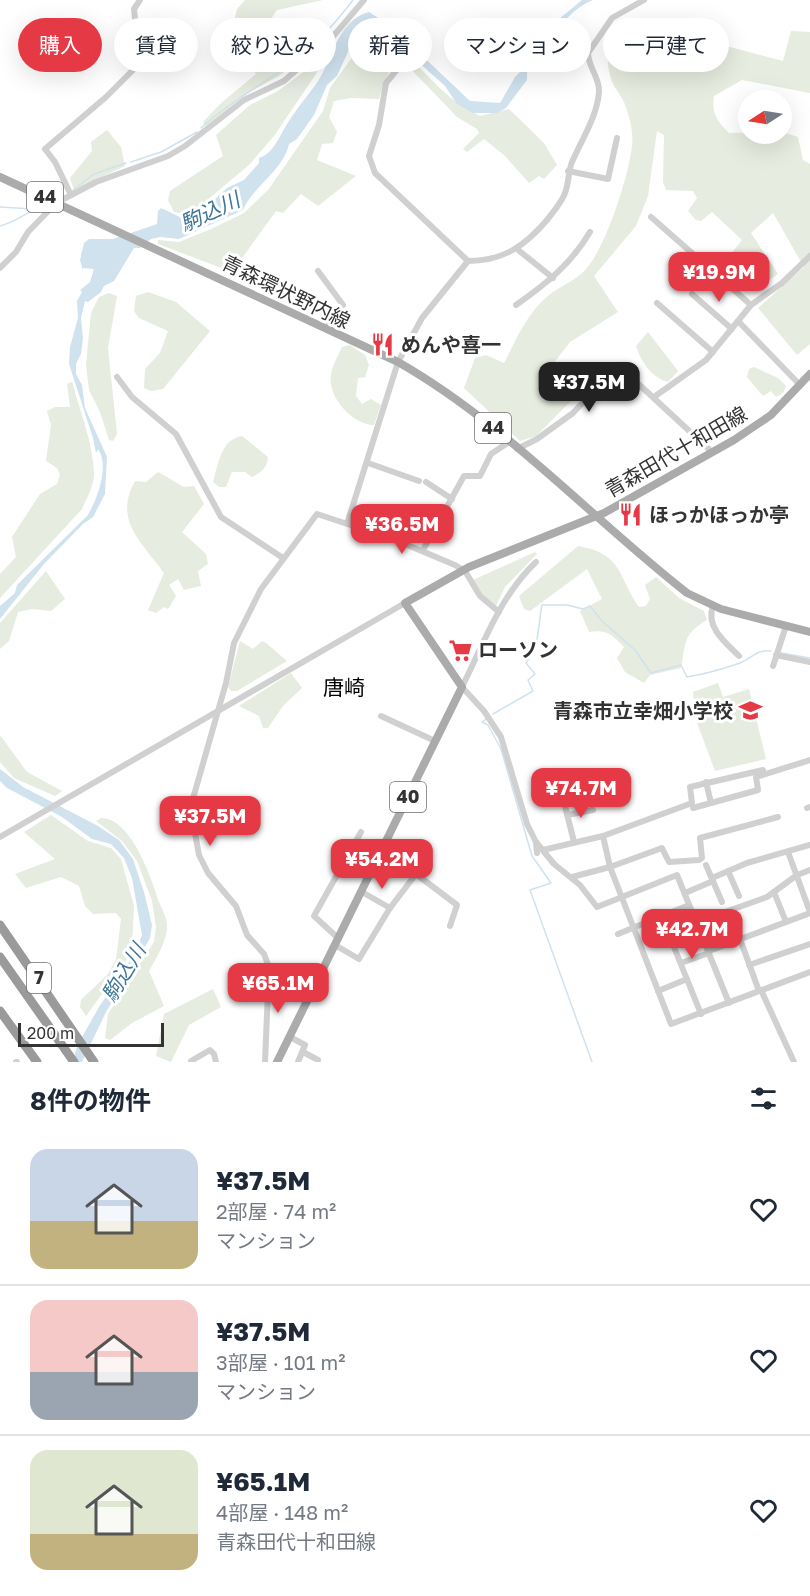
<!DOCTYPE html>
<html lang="ja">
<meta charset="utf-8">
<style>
:root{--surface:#fff;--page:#f6f6f7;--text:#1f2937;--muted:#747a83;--line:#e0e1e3;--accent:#e63946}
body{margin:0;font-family:"Golos Text","Noto Sans JP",sans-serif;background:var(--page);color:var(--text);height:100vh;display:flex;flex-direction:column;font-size:22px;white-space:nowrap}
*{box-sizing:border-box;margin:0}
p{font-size:20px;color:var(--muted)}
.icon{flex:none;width:33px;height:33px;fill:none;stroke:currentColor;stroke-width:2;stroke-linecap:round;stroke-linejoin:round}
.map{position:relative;height:1062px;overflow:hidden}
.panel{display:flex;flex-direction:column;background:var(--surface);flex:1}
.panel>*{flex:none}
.top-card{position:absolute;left:18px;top:18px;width:774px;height:54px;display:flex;gap:12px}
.needle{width:39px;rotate:258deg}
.controls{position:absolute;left:738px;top:90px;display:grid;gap:12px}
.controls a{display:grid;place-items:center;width:54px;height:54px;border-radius:50%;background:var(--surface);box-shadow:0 6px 24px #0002;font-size:30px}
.scale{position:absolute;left:18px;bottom:15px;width:146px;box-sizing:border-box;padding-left:6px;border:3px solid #333;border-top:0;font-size:16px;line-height:21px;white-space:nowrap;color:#333;-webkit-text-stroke:4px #fff;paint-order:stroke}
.price{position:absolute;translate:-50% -51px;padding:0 14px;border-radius:12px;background:var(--accent);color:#fff;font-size:20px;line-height:39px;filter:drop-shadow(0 2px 3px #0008)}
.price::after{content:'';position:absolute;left:50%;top:36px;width:18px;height:14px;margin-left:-9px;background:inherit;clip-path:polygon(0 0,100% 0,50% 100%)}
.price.selected{background:#222;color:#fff}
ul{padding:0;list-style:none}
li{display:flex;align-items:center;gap:18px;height:150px;padding:0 30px}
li+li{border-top:2px solid var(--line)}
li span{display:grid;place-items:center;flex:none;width:168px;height:120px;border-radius:18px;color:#555}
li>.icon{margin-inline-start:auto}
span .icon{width:72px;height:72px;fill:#fffc;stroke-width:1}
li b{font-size:26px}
h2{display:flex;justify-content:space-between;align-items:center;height:72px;padding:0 30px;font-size:26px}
.pill{padding:0 21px;border-radius:27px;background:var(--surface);box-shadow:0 6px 24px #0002;font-size:21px;line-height:54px}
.pill.selected{background:var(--accent);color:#fff}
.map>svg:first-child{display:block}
.green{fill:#e6ecdf}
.water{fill:#cfe2ee}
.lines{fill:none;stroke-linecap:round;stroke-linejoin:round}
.stream{stroke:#cfe2ee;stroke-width:1.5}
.minor{stroke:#d0d0d0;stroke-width:6}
.major{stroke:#ababab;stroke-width:8}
.highway{stroke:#9a9a9a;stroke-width:9}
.labels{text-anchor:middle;stroke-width:6;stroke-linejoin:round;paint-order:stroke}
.shield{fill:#fff;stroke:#707070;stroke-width:1.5}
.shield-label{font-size:18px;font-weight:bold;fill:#333}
.street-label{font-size:20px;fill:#333;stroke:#fff}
.poi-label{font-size:20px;font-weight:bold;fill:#333;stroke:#fff;text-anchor:start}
.water-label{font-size:21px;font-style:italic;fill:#3f7597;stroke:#fff}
.neighbourhood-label{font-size:21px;fill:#000;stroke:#fff}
</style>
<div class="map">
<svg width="810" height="1062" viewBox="0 0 810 1062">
<rect width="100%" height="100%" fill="#fff"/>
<g class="green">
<polygon points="245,0 323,0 277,10 269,22 304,57 279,76 248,93 206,126 203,122 220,104 256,74 230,38 237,9"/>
<path d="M636 22 783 61 791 31 810 32V93L742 80 714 96C711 113 717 121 729 133L782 132 798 137 803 160 810 164V344L797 355 758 308 804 267 773 213 751 233 778 274 758 288 731 254 742 240 712 212 701 221 696 220 688 211 697 198 693 191 666 190 663 182 664 135 657 131 648 196 636 226 594 276 618 312 570 342 546 373 549 385 573 399 536 436 520 441 464 388 475 358 486 355 504 363C517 338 527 313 549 295 560 286 577 280 586 269 606 247 629 175 632 146 634 132 629 115 624 102 621 95 615 89 612 82 604 58 604 25 636 22Z"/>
<path d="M380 37C410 52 429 81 455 101 462 107 472 111 480 116L509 109 544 143 557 165 544 179 539 176 529 183 505 156 484 139 467 152 463 149 479 133 477 129 457 117 404 62C387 66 384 84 379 99L350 98 334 101 329 117 337 132 333 143 322 144 317 160 356 176 318 206 301 194 283 213 276 211 232 272 158 244V240L179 242 211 229 244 213 268 190 323 111 330 88 353 56 370 38Z"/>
<polygon points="329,46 332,50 320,61 316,74 274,136 249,165 194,211 183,214 174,212 168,200 170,191 223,156 216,135 250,105 278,91 306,70"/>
<polygon points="107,130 121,147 125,166 74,190 70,178 92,151 91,142"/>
<polygon points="148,292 176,302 210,331 163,389 151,391 144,388 145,369 160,353 168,331 139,318 134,311 136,296"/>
<polygon points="109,293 117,296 108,348 117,434 113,441 109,440 100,412 89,390 86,365 91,313 99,297"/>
<path d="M648 332 678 371 668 382C652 378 641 362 636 346Z"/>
<path d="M350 345 365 355 369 365 365 377 358 378 356 396 362 404 371 399 381 405 374 425C353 425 327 397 331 375 332 366 338 356 342 347Z"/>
<polygon points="754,367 778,378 786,386 783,393 776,397 771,391 763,396 747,377 749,369"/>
<path d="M72 382C80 411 93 443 94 474 94 485 87 498 82 509L0 598V574L16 557 12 537 40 494 57 484 60 475 57 468 46 461 51 425 47 411 55 407H70L67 384Z"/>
<path d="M242 436 268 457C267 468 262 472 252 477L245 472H232L226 487H219L213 482C218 465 221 439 242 436Z"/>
<path d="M158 472 184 487 194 486 204 504 182 532 206 554 208 564 198 571 201 586 184 590 178 579 169 585 176 596 168 609 164 607 156 613 148 610 164 573C142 542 113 521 135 481L146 482Z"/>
<path d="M578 546C623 554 617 575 639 607L646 606 650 599 645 585 656 577 679 598 704 611 707 620C683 634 686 642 681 668L650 675 644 683 625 672 617 658 624 647C612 634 606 629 589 632L580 611 602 599 587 569 530 611 524 609 519 596Z"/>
<polygon points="535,552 537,554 505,587 496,606 481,594 473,580"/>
<polygon points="46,571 65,599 51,611 32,609 18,612 9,641 0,649 0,623"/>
<polygon points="240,641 253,649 262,641 266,643 287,661 237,691 231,691 228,687"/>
<polygon points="291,673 302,688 283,706 268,728 263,728 259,716 239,706"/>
<polygon points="718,683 723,697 749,689 766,759 715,771 696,720 693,692"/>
<polygon points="0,735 27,772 62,791 55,796 14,778 0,762"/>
<polygon points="51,815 88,841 111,848 121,859 134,906 132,946 126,961 86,1016 80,1007 81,1000 108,974 116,959 121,919 116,913 93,914 85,906 79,886 61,877 26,888 15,874 55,859 24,832"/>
<path d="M101 818C131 818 151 877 159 902 162 908 166 917 167 924 168 940 156 958 149 971L164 1006 132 1023 110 1040 105 1038 108 1014 154 942 156 927 152 901 137 861 122 841 96 821Z"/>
<polygon points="213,989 221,1007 189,1025 171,1062 156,1056 164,1014"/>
</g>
<g class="water">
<path d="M582 0H593C563 12 545 48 527 73V80L506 108 497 113H473L457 104 445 86 396 42 372 30H358L337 76 327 85 314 115 297 139 289 144C284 170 253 186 243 210L179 239 160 237 151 239 140 248H134L114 281 104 286 101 292 88 302 85 301 81 318 83 338 81 354 76 364V374L82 385 85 408 107 457 105 494 93 517 83 524 44 564 0 619V606L15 593 17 585 88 515C97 499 110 466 98 449L96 453 93 438 69 364 70 347 78 318 77 301 82 292 80 290 90 282 94 269 83 268V271L80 260 84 243 89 239H113L157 224 158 211 161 208 182 218 199 214 227 188 244 180 259 163V158C273 154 279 137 287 124 295 111 304 100 314 87 333 63 335 21 369 12L407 37 414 48 470 101 500 103 515 77 532 60 529 54 548 28Z"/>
<polygon points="0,769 23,787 98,826 119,840 133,859 144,892 152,925 150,938 106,1012 82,1062 73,1062 77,1046 99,1007 135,953 142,935 132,878 124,858 111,844 92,839 62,817 7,788 0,781"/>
</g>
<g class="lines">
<g class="stream">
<path d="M201 128C231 100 267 83 299 57 320 41 337 21 353 0"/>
<polyline points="131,162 161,152 197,132"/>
<polyline points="73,190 94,174 126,163"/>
<polyline points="0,207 32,209"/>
<path d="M0 226C14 223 28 212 41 206"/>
<polyline points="781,653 810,658"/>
<path d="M493 714 533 691 528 680 535 674 526 663C540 646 538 625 542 605H567L583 609 590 606 602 621 635 650 651 673 681 665 687 677C705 674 723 669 740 663 753 658 756 649 771 651"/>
<polyline points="486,719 482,722 488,725 501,749 532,856 551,883 530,890 592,1062"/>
</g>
<g class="minor">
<polyline points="399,67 386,83 379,125 369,156 375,173 468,261"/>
<polyline points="568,171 608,179 617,138"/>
<polyline points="71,195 55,162 45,149 106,97 160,43 135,19 134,9 140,0"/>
<polyline points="651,217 751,305"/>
<polyline points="517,249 553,278"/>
<polyline points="0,268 16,252 28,232 56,203 96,182 168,156 185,146 244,100 284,81 330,40 364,0"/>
<polyline points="318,271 343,305 328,314 330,331"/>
<polyline points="692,294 732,329"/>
<polyline points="657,303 713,352"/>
<path d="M516 305C546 284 571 264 590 232"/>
<polyline points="738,321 800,385"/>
<polyline points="117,377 132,397 176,434 221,517 283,558"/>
<polyline points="654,397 706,360 751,305 782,283 810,256"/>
<polyline points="517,449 537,439 573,413 618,365 712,452"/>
<polyline points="368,463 419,481"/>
<polyline points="426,482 452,499"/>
<path d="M347 524 398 362 422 318 468 261C503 261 525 246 547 220 553 212 562 202 565 193 569 183 568 172 572 162 582 139 597 117 599 92 600 78 588 67 588 53L612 18 644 0"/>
<polyline points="423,550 464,476 480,476 491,454 509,442"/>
<path d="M536 562C500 596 484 643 462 687L484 711 501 737 527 824 536 842 554 864 580 885 597 907 677 875 729 1003"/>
<path d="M713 606C705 627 726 643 739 656"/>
<polyline points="776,655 810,662"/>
<polyline points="773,666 786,626"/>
<polyline points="381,716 435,741"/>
<polyline points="706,782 711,803 758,790 756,777 810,760"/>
<polyline points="564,802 574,842"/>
<polyline points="693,808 711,803"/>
<polyline points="807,808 810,807"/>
<polyline points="567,815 593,810"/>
<polyline points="603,836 610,867 671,1024 810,972"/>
<polyline points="0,837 405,603"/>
<polyline points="536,842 537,853"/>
<polyline points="543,850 603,836 692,803 690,787 763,770"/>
<polyline points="788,852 810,912"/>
<polyline points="706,865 722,902"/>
<polyline points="728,871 739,896"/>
<polyline points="572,877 610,867 662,848 669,862 699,860 702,858 700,838 778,817"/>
<polyline points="712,878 747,863 810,845"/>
<polyline points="362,892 390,908"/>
<polyline points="774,892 786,922"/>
<polyline points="685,893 713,881"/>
<polyline points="661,915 701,1014"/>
<polyline points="697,922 767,897 797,875 810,870"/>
<polyline points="618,934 689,905"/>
<polyline points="338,938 314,916 361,832"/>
<polyline points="740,939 759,991"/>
<polyline points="335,945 359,959 390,908 416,874 457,905 450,926"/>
<polyline points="709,951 810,913"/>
<polyline points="681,963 709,953"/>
<polyline points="749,965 810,944"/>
<polyline points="761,990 794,1062"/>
<polyline points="658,991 687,979"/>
<polyline points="290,1037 305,1045 298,1062"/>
<polyline points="303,1052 318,1060"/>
<polyline points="191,1061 210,1050 214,1054 216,1062"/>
<polyline points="16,1062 17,1062"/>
<polyline points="265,1062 269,967 264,954 247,935 236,906 208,873 199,855 192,817 192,802 226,683 234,643 261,589 317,514 393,539 455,565 465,571 480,596 499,612"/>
</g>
<g class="major">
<path d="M0 177 398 362C505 423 590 517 687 593L721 609 810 632"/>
<polyline points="277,1062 462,687 405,603 469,567 604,513 734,440 771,415 810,374"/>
</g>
<g class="highway">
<polyline points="0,925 94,1062"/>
<polyline points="0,957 74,1062"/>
<polyline points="0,1011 37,1062"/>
</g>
</g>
<defs>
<symbol id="restaurant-bare" viewBox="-9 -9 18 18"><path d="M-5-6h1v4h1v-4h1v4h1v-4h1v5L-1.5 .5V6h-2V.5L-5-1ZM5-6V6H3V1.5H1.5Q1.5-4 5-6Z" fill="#e63946" stroke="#fff" stroke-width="2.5" paint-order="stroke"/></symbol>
<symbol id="supermarket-bare" viewBox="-9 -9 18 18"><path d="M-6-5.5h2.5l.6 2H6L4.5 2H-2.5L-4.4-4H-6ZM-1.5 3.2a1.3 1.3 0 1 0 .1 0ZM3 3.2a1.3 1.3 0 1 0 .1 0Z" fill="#e63946" stroke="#fff" stroke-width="2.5" paint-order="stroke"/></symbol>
<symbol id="school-bare" viewBox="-9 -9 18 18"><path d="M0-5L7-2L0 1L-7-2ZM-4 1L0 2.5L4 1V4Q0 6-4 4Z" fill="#e63946" stroke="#fff" stroke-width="2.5" paint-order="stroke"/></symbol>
</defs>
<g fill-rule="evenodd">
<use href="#restaurant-bare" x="366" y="328" width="33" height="33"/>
<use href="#restaurant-bare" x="614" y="498" width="33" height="33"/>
<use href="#supermarket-bare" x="444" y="634" width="33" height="33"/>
<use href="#school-bare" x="734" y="694" width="33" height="33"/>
</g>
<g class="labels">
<g class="shield">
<rect x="27" y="182" width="36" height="30" rx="4.5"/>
<rect x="475" y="413" width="36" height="30" rx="4.5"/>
<rect x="390" y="782" width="36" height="30" rx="4.5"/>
<rect x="27" y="963" width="24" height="30" rx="4.5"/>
</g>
<g class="shield-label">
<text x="45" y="203">44</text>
<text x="493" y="434">44</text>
<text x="408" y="803">40</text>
<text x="39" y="984">7</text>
</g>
<g class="street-label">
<text transform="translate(286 292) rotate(26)" y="7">青森環状野内線</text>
<text transform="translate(676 452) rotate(-30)" y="7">青森田代十和田線</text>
</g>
<g class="poi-label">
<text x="401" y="352">めんや喜一</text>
<text x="649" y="522">ほっかほっか亭</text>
<text x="478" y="657">ローソン</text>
<text x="733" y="718" text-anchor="end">青森市立幸畑小学校</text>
</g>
<g class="water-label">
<text transform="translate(210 212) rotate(-25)" y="7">駒込川</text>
<text transform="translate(124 973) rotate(-59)" y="7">駒込川</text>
</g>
<g class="neighbourhood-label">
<text x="344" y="695">唐崎</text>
</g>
</g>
</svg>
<div class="controls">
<a><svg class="needle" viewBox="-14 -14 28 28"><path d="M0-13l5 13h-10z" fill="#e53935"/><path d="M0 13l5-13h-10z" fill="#747a83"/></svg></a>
</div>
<div class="scale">200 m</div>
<b class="price" style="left:719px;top:303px">¥19.9M</b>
<b class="price selected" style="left:589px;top:413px">¥37.5M</b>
<b class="price" style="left:402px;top:555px">¥36.5M</b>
<b class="price" style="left:581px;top:819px">¥74.7M</b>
<b class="price" style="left:210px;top:847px">¥37.5M</b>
<b class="price" style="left:382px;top:890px">¥54.2M</b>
<b class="price" style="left:692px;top:960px">¥42.7M</b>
<b class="price" style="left:278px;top:1014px">¥65.1M</b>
<div class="top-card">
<a class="pill selected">購入</a>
<a class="pill">賃貸</a>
<a class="pill">絞り込み</a>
<a class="pill">新着</a>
<a class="pill">マンション</a>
<a class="pill">一戸建て</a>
</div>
</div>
<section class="panel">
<h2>8件の物件<svg class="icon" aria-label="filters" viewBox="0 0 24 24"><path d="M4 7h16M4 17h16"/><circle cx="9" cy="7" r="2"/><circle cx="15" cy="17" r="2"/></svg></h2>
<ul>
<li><span style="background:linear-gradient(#c9d6e8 60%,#c2b280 0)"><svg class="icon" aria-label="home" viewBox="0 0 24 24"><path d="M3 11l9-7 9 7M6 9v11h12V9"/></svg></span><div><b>¥37.5M</b><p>2部屋 · 74 m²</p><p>マンション</p></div><svg class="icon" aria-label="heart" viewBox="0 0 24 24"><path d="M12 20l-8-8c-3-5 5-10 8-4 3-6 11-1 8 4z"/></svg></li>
<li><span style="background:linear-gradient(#f6c9c9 60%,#9aa5b1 0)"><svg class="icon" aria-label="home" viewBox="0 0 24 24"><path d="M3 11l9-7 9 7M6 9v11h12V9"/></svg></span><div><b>¥37.5M</b><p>3部屋 · 101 m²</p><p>マンション</p></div><svg class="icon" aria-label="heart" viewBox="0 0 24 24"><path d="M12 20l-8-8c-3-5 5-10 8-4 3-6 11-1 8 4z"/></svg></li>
<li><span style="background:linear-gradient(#dfe7d0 70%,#c2b280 0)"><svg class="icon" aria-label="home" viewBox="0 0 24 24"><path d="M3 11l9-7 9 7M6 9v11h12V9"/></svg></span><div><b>¥65.1M</b><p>4部屋 · 148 m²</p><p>青森田代十和田線</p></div><svg class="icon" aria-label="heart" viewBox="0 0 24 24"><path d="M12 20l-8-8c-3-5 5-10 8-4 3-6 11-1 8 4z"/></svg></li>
</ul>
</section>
